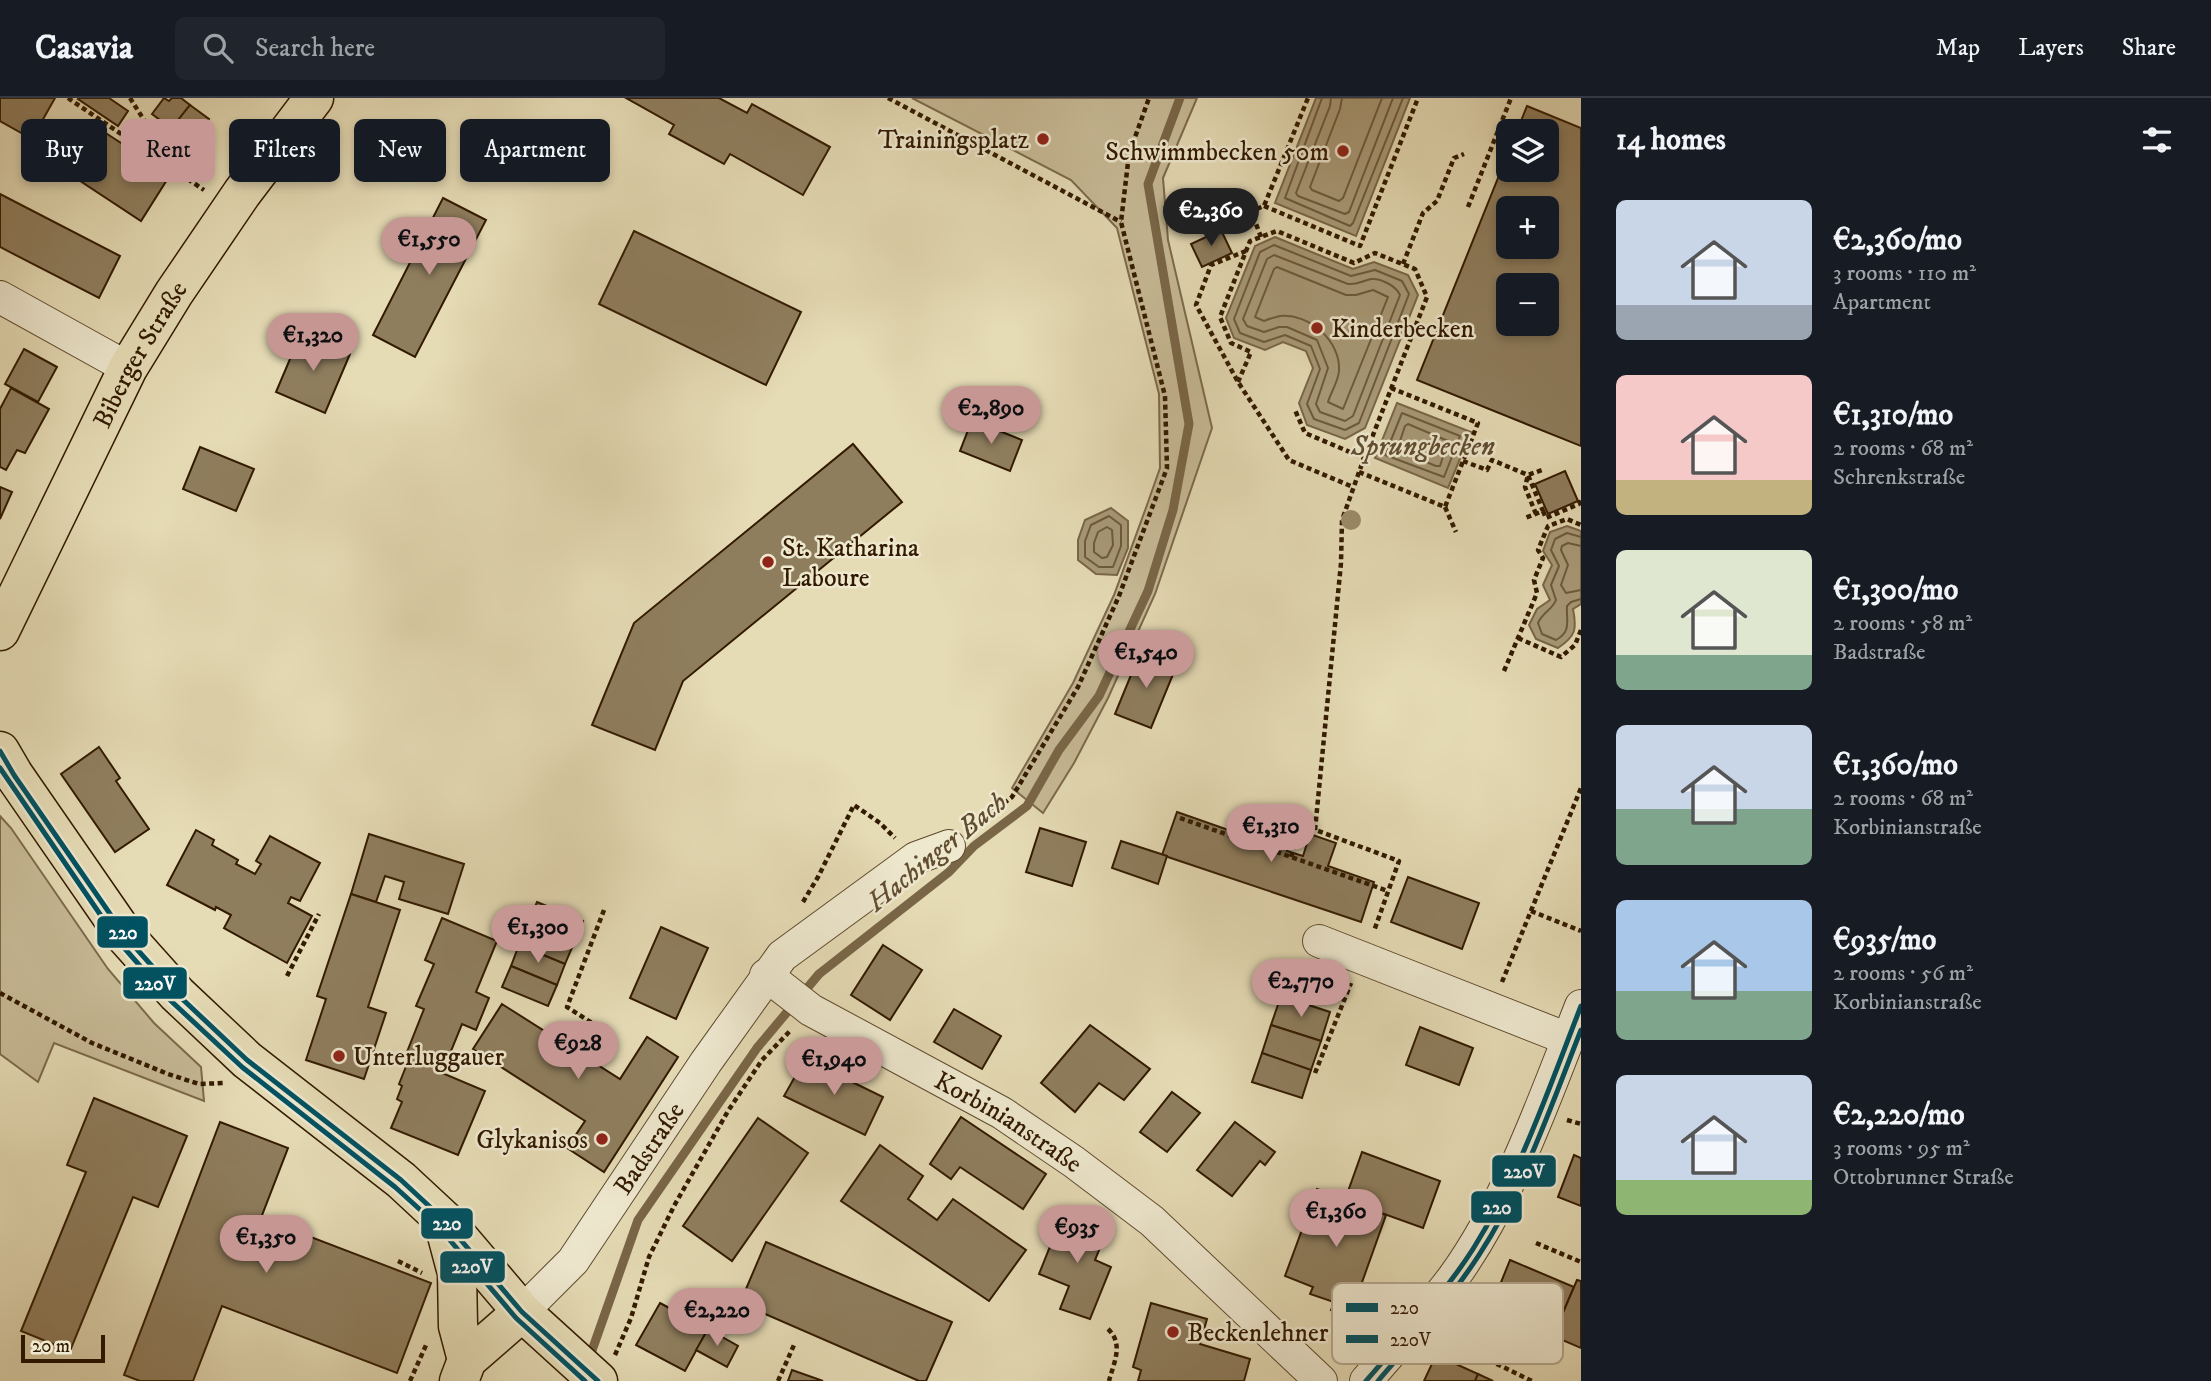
<!DOCTYPE html>
<meta charset="utf-8">
<style>
:root{--surface:#171b24;--page:#20242c;--text:#f1f3f6;--muted:#9ea1a6;--line:#363941;--accent:#c59692}
body{margin:0;font-family:"IM FELL DW Pica",serif;background:var(--page);color:var(--text);height:100vh;display:flex;flex-direction:column;font-size:26px;white-space:nowrap}
*{box-sizing:border-box;margin:0}
p{font-size:23px;color:var(--muted)}
.icon{flex:none;width:38px;height:38px;fill:none;stroke:currentColor;stroke-width:2;stroke-linecap:round;stroke-linejoin:round}
.map{position:relative;flex:1;overflow:hidden}
.details{display:flex;flex-direction:column;background:var(--surface);width:630px}
.details>*{flex:none}
.top-card{position:absolute;left:21px;top:21px;width:665px;height:63px;display:flex;gap:14px}
.controls{position:absolute;left:1496px;top:21px;display:grid;gap:14px}
.controls a{display:grid;place-items:center;width:63px;height:63px;border-radius:10px;background:var(--surface);box-shadow:0 4px 10px #0003;font-size:35px}
.scale{position:absolute;left:21px;bottom:18px;width:84px;box-sizing:border-box;padding-left:7px;border:4px solid #321a00;border-top:0;font-size:19px;line-height:24px;white-space:nowrap;color:#321a00;-webkit-text-stroke:5px #eee8cf;paint-order:stroke}
.price{position:absolute;translate:-50% -60px;padding:0 16px;border-radius:24px;background:var(--accent);color:#111;font-size:23px;line-height:46px;filter:drop-shadow(0 2px 4px #0008)}
.price::after{content:'';position:absolute;left:50%;top:42px;width:21px;height:16px;margin-left:-10px;background:inherit;clip-path:polygon(0 0,100% 0,50% 100%)}
.price.selected{background:#222;color:#fff}
ul{padding:0;list-style:none}
li{display:flex;align-items:center;gap:21px;height:175px;padding:0 35px}
li span{display:grid;place-items:center;flex:none;width:196px;height:140px;border-radius:10px;color:#555}
li>.icon{margin-inline-start:auto}
span .icon{width:84px;height:84px;fill:#fffc;stroke-width:1}
li b{font-size:30px}
h2{display:flex;justify-content:space-between;align-items:center;height:84px;padding:0 35px;font-size:30px}
.chip{padding:0 24px;border-radius:10px;background:var(--surface);box-shadow:0 4px 10px #0003;font-size:24px;line-height:63px}
.chip.selected{background:var(--accent);color:#111}
header{display:flex;align-items:center;gap:42px;box-sizing:border-box;height:98px;padding:0 35px;background:var(--surface);border-bottom:2px solid var(--line)}
header strong{font-size:33px}
nav{display:flex;gap:38px;margin-inline-start:auto;font-size:24px}
.search{width:490px;height:63px;background:var(--page);display:flex;align-items:center;gap:18px;box-sizing:border-box;padding:0 24px;border-radius:10px;color:var(--muted);font-size:26px}
main{display:flex;flex:1;min-height:0}
.map>svg:first-child{display:block}
.green{fill:#c7ba96;stroke:#7c6a4b;stroke-width:2}
.water{fill:#a89977;stroke:#796647;stroke-width:2}
.lines{fill:none;stroke-linecap:round;stroke-linejoin:round}
.shore{stroke:#6d5a3c;stroke-width:2}
.stream{stroke:#796647;stroke-width:9}
.building{fill:#8f7e5e;stroke:#321a00;stroke-width:2;fill-rule:evenodd}
.minor-casing{stroke:#5f4a2d;stroke-width:34}
.major-casing{stroke:#321a00;stroke-width:41}
.path{stroke:#321a00;stroke-width:4.5;stroke-dasharray:5 3.5;stroke-linecap:butt}
.minor{stroke:#eee8cf;stroke-width:32}
.major{stroke:#e5dbb5;stroke-width:38}
.bus-1-casing{stroke:#eee8cf;stroke-width:10}
.bus-2-casing{stroke:#eee8cf;stroke-width:10}
.bus-1{stroke:#005262;stroke-width:5}
.bus-2{stroke:#005262;stroke-width:5}
.tree{fill:#9b8b6a}
.poi-dot{fill:#8f2418;stroke:#eee8cf;stroke-width:2.5}
.labels{text-anchor:middle;stroke-width:5;stroke-linejoin:round;paint-order:stroke}
.poi-label{font-size:26px;fill:#321a00;stroke:#eee8cf;text-anchor:start}
.street-label{font-size:26px;fill:#321a00;stroke:#eee8cf}
.water-label{font-size:28px;font-style:italic;fill:#614d30;stroke:#eee8cf}
.key{fill:#eee8cf;stroke:#b6aa91;stroke-width:2}
.key-label{font-size:19px;fill:#321a00}
.line-badge{stroke:#eee8cf;stroke-width:2.5}
.badge-label{font-size:19px;text-anchor:middle;font-weight:bold;fill:#fff}
</style>
<header>
<strong>Casavia</strong>
<div class="search"><svg class="icon" aria-label="search" viewBox="0 0 24 24"><circle cx="10" cy="10" r="6"/><path d="M15 15l6 6"/></svg>Search here</div>
<nav><a>Map</a><a>Layers</a><a>Share</a></nav>
</header>
<main>
<div class="map">
<svg width="1581" height="1283" viewBox="0 0 1581 1283">
<rect width="100%" height="100%" fill="#e5dbb5"/>
<filter id="stains"><feTurbulence type="fractalNoise" baseFrequency=".00286" numOctaves="4"/><feColorMatrix values="0 0 0 0 .2 0 0 0 0 .09 0 0 0 0 .02 0 0 0 .5 -.17"/></filter>
<radialGradient id="worn" r=".72"><stop offset=".6" stop-color="#630" stop-opacity="0"/><stop offset="1" stop-color="#630" stop-opacity=".3"/></radialGradient>
<g class="green">
<polygon points="912,0 1197,0 1163,80 1168,142 1212,330 1155,496 1108,600 1074,665 1043,715 1012,690 1073,585 1114,497 1147,407 1160,370 1159,296 1117,130 1071,82"/>
<polygon points="0,718 11,730 108,871 154,925 201,969 204,1003 54,945 38,984 0,956"/>
</g>
<g class="water">
<polygon points="1316,0 1410,0 1356,138 1275,105"/>
<polygon points="1275,139 1353,171 1374,164 1408,177 1418,197 1365,330 1345,341 1307,327 1299,305 1313,270 1306,253 1283,244 1265,252 1234,240 1226,220 1255,148"/>
<polygon points="1397,305 1471,334 1448,390 1375,360"/>
<polygon points="1111,410 1128,423 1128,450 1117,477 1096,476 1078,462 1078,442 1085,422"/>
<path d="M1567 428 1581 433V506L1573 511C1577 531 1576 538 1558 550L1536 541 1529 527 1537 511 1550 502 1543 487 1552 467 1543 453 1550 434Z"/>
</g>
<g class="lines">
<g class="shore">
<polyline points="1322,0 1285,100 1350,128 1353,125 1403,0"/>
<polyline points="1331,0 1330,8 1296,95 1298,98 1345,116 1349,114 1393,0"/>
<polyline points="1342,0 1340,11 1310,89 1312,92 1339,103 1343,100 1382,0"/>
<polygon points="1274,147 1351,178 1375,172 1402,183 1409,196 1359,325 1345,332 1314,321 1307,306 1320,271 1311,248 1285,237 1264,244 1240,235 1234,221 1260,154"/>
<path d="M1274 157 1348 186C1357 187 1362 183 1371 181 1381 180 1396 188 1400 197L1353 318 1345 323 1320 314 1316 306 1328 270 1317 242 1287 229H1279L1264 234 1247 228 1243 221 1267 161Z"/>
<path d="M1277 169 1346 197H1356L1373 192 1388 199 1343 311 1328 304C1331 294 1338 284 1339 273 1341 243 1309 215 1280 218 1275 219 1269 221 1264 223L1255 219 1274 171Z"/>
<polygon points="1402,315 1460,338 1444,379 1385,357"/>
<polygon points="1408,326 1448,343 1440,368 1436,368 1397,352 1405,328"/>
<polygon points="1109,418 1121,427 1121,448 1113,469 1099,469 1085,459 1085,443 1091,427"/>
<polygon points="1107,429 1112,432 1113,447 1107,459 1102,460 1094,454 1094,445 1098,434"/>
<path d="M1581 439 1567 435 1555 441 1551 452 1559 468 1551 487 1556 502C1552 512 1543 514 1538 525L1542 536 1556 542C1572 533 1566 523 1567 508L1571 504 1581 501"/>
<polyline points="1581,448 1568,445 1562,448 1561,452 1568,467 1561,487 1566,495 1581,492"/>
</g>
<polyline class="stream" points="589,1261 638,1122 757,950 819,876 949,774 974,748 1027,708 1059,652 1099,598 1148,493 1173,412 1189,326 1148,86 1180,0"/>
</g>
<g class="building">
<polygon points="0,0 55,0 32,41 0,23"/>
<polygon points="79,0 109,0 128,13 118,28 78,1"/>
<polygon points="164,0 169,3 172,0 181,0 190,7 172,31 152,16"/>
<polygon points="626,0 719,0 747,15 752,6 830,49 803,97 730,56 724,66 669,36 674,27"/>
<polygon points="190,7 209,21 186,51 167,36"/>
<path d="M1527 8 1581 30V348L1417 282 1508 55V72H1547V33H1517ZM1508 110H1547V149H1508ZM1508 187H1547V226H1508Z"/>
<polygon points="95,28 170,77 141,123 65,73"/>
<polygon points="0,96 120,158 99,200 0,149"/>
<polygon points="443,100 486,122 415,259 373,237"/>
<polygon points="1221,132 1232,155 1202,169 1191,146"/>
<polygon points="634,133 801,214 766,287 599,206"/>
<polygon points="301,235 350,256 325,315 276,294"/>
<polygon points="24,251 57,269 38,304 5,286"/>
<polygon points="11,290 49,311 25,355 17,352 6,372 0,369 0,311"/>
<polygon points="972,322 1022,342 1010,373 960,353"/>
<polygon points="853,346 902,404 683,583 655,652 592,627 634,525"/>
<polygon points="200,349 254,371 236,413 183,391"/>
<polygon points="1565,373 1578,403 1548,416 1535,386"/>
<polygon points="0,389 12,394 0,421"/>
<polygon points="1140,555 1176,569 1151,630 1115,616"/>
<polygon points="99,649 120,680 116,683 149,731 115,754 61,676"/>
<polygon points="1177,714 1254,741 1262,720 1295,731 1287,753 1303,758 1310,736 1336,745 1328,768 1374,784 1361,824 1162,757"/>
<polygon points="1040,730 1086,744 1072,788 1026,774"/>
<polygon points="196,732 214,742 212,747 238,762 236,766 255,776 261,766 256,763 270,738 320,765 300,803 291,799 288,805 312,818 287,865 224,830 231,817 216,809 215,812 167,787"/>
<polygon points="369,736 464,766 448,816 399,801 404,784 385,778 376,804 351,796"/>
<polygon points="1121,743 1167,758 1158,786 1112,770"/>
<polygon points="1408,779 1479,805 1462,851 1391,824"/>
<polygon points="351,796 400,812 368,909 386,915 364,981 306,962 326,901 317,898"/>
<polygon points="537,804 583,823 574,845 528,825"/>
<polygon points="442,820 497,843 476,894 489,900 476,932 462,926 442,975 485,993 458,1057 391,1030 402,1004 397,1001 402,988 399,986 409,961 405,959 424,911 416,908 434,866 425,862"/>
<polygon points="528,825 574,845 565,866 519,847"/>
<polygon points="661,829 708,850 676,921 630,900"/>
<polygon points="519,847 565,866 557,887 511,868"/>
<polygon points="883,847 922,872 890,922 851,897"/>
<polygon points="511,868 557,887 548,908 502,889"/>
<polygon points="1281,898 1330,914 1321,943 1271,927"/>
<polygon points="502,906 620,981 647,939 678,959 604,1074 567,1050 585,1023 473,951"/>
<polygon points="954,911 1001,938 982,971 934,944"/>
<polygon points="1090,927 1150,971 1124,1002 1099,985 1075,1014 1041,985"/>
<polygon points="1271,927 1321,943 1311,972 1262,955"/>
<polygon points="1420,929 1473,950 1459,987 1406,967"/>
<polygon points="1262,955 1311,972 1302,1000 1252,984"/>
<polygon points="805,961 883,999 865,1037 784,998"/>
<polygon points="1172,994 1200,1015 1167,1054 1140,1034"/>
<polygon points="94,1000 187,1038 158,1109 133,1099 70,1253 21,1233 86,1074 67,1067"/>
<polygon points="961,1019 1046,1076 1023,1111 960,1069 951,1081 930,1066"/>
<polygon points="758,1020 808,1055 732,1163 683,1128"/>
<polygon points="220,1024 288,1050 261,1120 431,1185 397,1275 222,1208 193,1283 140,1283 124,1277"/>
<polygon points="1235,1024 1275,1054 1265,1067 1260,1063 1232,1098 1197,1072"/>
<polygon points="880,1047 923,1078 908,1101 937,1122 953,1101 1026,1152 989,1203 841,1103"/>
<polygon points="1362,1054 1440,1083 1423,1130 1345,1102"/>
<polygon points="1574,1057 1581,1060 1581,1108 1558,1099"/>
<polygon points="1317,1091 1386,1117 1350,1218 1331,1212 1334,1204 1310,1196 1313,1189 1285,1178"/>
<polygon points="1063,1116 1106,1135 1095,1162 1111,1169 1090,1221 1060,1211 1069,1188 1039,1176"/>
<polygon points="766,1144 952,1224 926,1283 919,1283 740,1205"/>
<polygon points="1510,1162 1574,1189 1550,1245 1487,1219"/>
<polygon points="1577,1182 1581,1183 1581,1250 1553,1238"/>
<polygon points="660,1205 708,1231 685,1273 636,1247"/>
<polygon points="1151,1205 1207,1221 1200,1246 1250,1261 1244,1283 1138,1283 1141,1272 1133,1269"/>
<polygon points="708,1231 738,1248 727,1269 696,1252"/>
<polygon points="1436,1257 1478,1276 1475,1283 1424,1283"/>
<polygon points="792,1272 823,1283 788,1283"/>
<polygon points="1478,1276 1493,1283 1475,1283"/>
</g>
<g class="lines">
<defs>
<g id="minor">
<polyline points="0,199 128,270"/>
<polyline points="1319,843 1568,941"/>
<path id="s1" d="M766 877 811 912 1002 1015 1074 1064 1152 1123 1321 1283"/>
<path id="s2" d="M522 1214 573 1163 706 964 782 858 916 760 949 748"/>
<path d="M1366 1283C1395 1249 1426 1216 1453 1180 1509 1103 1546 997 1581 908"/>
</g>
<g id="major">
<path id="s3" d="M0 533 128 270 174 195 242 95 314 0"/>
<polyline points="0,653 14,677 126,839 177,896 247,962 401,1082 443,1121 522,1214 598,1283"/>
<polyline points="445,1130 457,1175 458,1228 467,1262"/>
<polyline points="459,1283 467,1262 522,1214"/>
</g>
</defs>
<use href="#minor" class="minor-casing"/>
<use href="#major" class="major-casing"/>
<g class="path">
<polyline points="68,0 204,92"/>
<polyline points="130,0 151,33"/>
<polyline points="888,0 1121,124"/>
<polyline points="1264,108 1360,148 1418,0"/>
<polyline points="1219,109 1251,113"/>
<polyline points="1468,109 1511,0"/>
<polyline points="1261,139 1251,113 1264,108 1308,0"/>
<polyline points="1246,153 1211,167 1196,207 1238,284 1289,362 1353,389"/>
<polyline points="1403,166 1423,115 1437,103 1454,60 1464,56"/>
<polyline points="1238,284 1251,254 1231,245 1220,219 1250,143 1277,133 1354,165 1375,155 1415,171 1427,199 1364,360 1305,335 1295,312"/>
<polyline points="1463,363 1487,372 1492,362 1528,377 1543,413 1525,420"/>
<polyline points="1359,374 1445,409 1478,325 1391,290"/>
<polyline points="1445,409 1456,434"/>
<polyline points="1543,413 1546,420 1579,406 1581,402"/>
<polyline points="1536,416 1525,389 1528,377 1542,372"/>
<polyline points="1518,540 1561,559 1575,547 1581,532"/>
<polyline points="1504,573 1537,495 1534,482 1543,460 1538,452 1548,428 1567,421 1581,427"/>
<polyline points="1180,720 1388,793"/>
<polyline points="970,731 1012,699 1078,589 1119,498 1167,370 1165,298 1121,124 1129,56 1149,0"/>
<polyline points="1315,732 1341,465 1342,422 1364,360"/>
<polyline points="1291,759 1302,727 1399,763 1374,833"/>
<polyline points="803,804 818,779 854,707 880,725 895,740"/>
<polyline points="604,812 567,909 606,934"/>
<polyline points="1531,813 1581,833"/>
<polyline points="287,878 319,816"/>
<polyline points="1502,884 1581,690"/>
<polyline points="0,895 92,945 168,976 199,986 224,985"/>
<polyline points="1315,975 1351,885"/>
<polyline points="1567,1022 1581,1026"/>
<polyline points="1536,1145 1581,1164"/>
<polyline points="398,1163 422,1175"/>
<path d="M1108 1231C1124 1246 1114 1264 1109 1283"/>
<polyline points="1443,1240 1532,1283"/>
<polyline points="615,1257 631,1220 649,1159 674,1108 728,1013 762,962 791,932"/>
<polyline points="410,1283 427,1245"/>
<polyline points="778,1283 794,1247"/>
</g>
<use href="#minor" class="minor"/>
<use href="#major" class="major"/>
<defs>
<g id="bus-1">
<polyline points="0,653 14,677 126,839 177,896 247,962 401,1082 443,1121 522,1214 598,1283"/>
<path d="M1366 1283C1403 1240 1442 1199 1473 1151 1520 1076 1549 990 1581 908"/>
</g>
<g id="bus-2">
<polyline points="0,670 119,844 170,902 242,969 395,1089 437,1127 516,1220 585,1283"/>
<path d="M1378 1283C1413 1242 1449 1203 1479 1157 1524 1088 1551 1008 1581 932"/>
</g>
</defs>
<use href="#bus-1" class="bus-1-casing"/>
<use href="#bus-2" class="bus-2-casing"/>
<use href="#bus-1" class="bus-1"/>
<use href="#bus-2" class="bus-2"/>
</g>
<circle class="tree" cx="1351" cy="422" r="10"/>
<g class="poi-dot">
<circle cx="1043" cy="41" r="7"/>
<circle cx="1343" cy="53" r="7"/>
<circle cx="1317" cy="230" r="7"/>
<circle cx="768" cy="464" r="7"/>
<circle cx="339" cy="958" r="7"/>
<circle cx="602" cy="1041" r="7"/>
<circle cx="1173" cy="1234" r="7"/>
</g>
<g class="labels">
<g class="poi-label">
<text x="1029" y="50" text-anchor="end">Trainingsplatz</text>
<text x="1329" y="62" text-anchor="end">Schwimmbecken 50m</text>
<text x="1331" y="239">Kinderbecken</text>
<text x="782" y="458">St. Katharina<tspan x="782" dy="30">Laboure</tspan></text>
<text x="353" y="967">Unterluggauer</text>
<text x="588" y="1050" text-anchor="end">Glykanisos</text>
<text x="1187" y="1243">Beckenlehner</text>
</g>
<g class="street-label">
<text dy="9" stroke="none"><textPath href="#s3" startOffset="310">Biberger Straße</textPath></text>
<text dy="9" stroke="none"><textPath href="#s1" startOffset="284">Korbinianstraße</textPath></text>
<text dy="9" stroke="none"><textPath href="#s2" startOffset="208">Badstraße</textPath></text>
</g>
<g class="water-label">
<text x="1423" y="357">Sprungbecken</text>
<text transform="translate(936 753) rotate(-39)" y="10">Hachinger Bach</text>
</g>
</g>
<rect x="1332" y="1185" width="231" height="81" rx="10" class="key"/>
<rect x="1346" y="1205" width="32" height="9" fill="#005262"/>
<rect x="1346" y="1237" width="32" height="8" fill="#005262"/>
<g class="key-label">
<text x="1390" y="1216">220</text>
<text x="1390" y="1248">220V</text>
</g>
<g class="line-badge">
<rect x="96" y="817" width="53" height="34" rx="7" fill="#005262"/>
<rect x="122" y="868" width="66" height="34" rx="7" fill="#005262"/>
<rect x="1491" y="1056" width="66" height="34" rx="7" fill="#005262"/>
<rect x="1470" y="1092" width="53" height="34" rx="7" fill="#005262"/>
<rect x="420" y="1109" width="54" height="33" rx="7" fill="#005262"/>
<rect x="439" y="1152" width="67" height="34" rx="7" fill="#005262"/>
</g>
<g class="badge-label">
<text x="123" y="841">220</text>
<text x="155" y="892">220V</text>
<text x="1524" y="1080">220V</text>
<text x="1497" y="1116">220</text>
<text x="447" y="1132">220</text>
<text x="472" y="1175">220V</text>
</g>
<rect width="100%" height="100%" filter="url(#stains)"/>
<rect width="100%" height="100%" fill="url(#worn)"/>
</svg>
<div class="controls">
<a><svg class="icon" aria-label="layers" viewBox="0 0 24 24"><path d="M12 4l9 5-9 5-9-5zM3 14l9 5 9-5"/></svg></a>
<a>+</a>
<a>−</a>
</div>
<div class="scale">20 m</div>
<b class="price selected" style="left:1211px;top:150px">€2,360</b>
<b class="price" style="left:429px;top:179px">€1,550</b>
<b class="price" style="left:313px;top:275px">€1,320</b>
<b class="price" style="left:991px;top:348px">€2,890</b>
<b class="price" style="left:1146px;top:592px">€1,540</b>
<b class="price" style="left:1271px;top:766px">€1,310</b>
<b class="price" style="left:538px;top:867px">€1,300</b>
<b class="price" style="left:1301px;top:921px">€2,770</b>
<b class="price" style="left:578px;top:983px">€928</b>
<b class="price" style="left:834px;top:999px">€1,940</b>
<b class="price" style="left:1336px;top:1151px">€1,360</b>
<b class="price" style="left:1077px;top:1167px">€935</b>
<b class="price" style="left:266px;top:1177px">€1,350</b>
<b class="price" style="left:717px;top:1250px">€2,220</b>
<div class="top-card">
<a class="chip">Buy</a>
<a class="chip selected">Rent</a>
<a class="chip">Filters</a>
<a class="chip">New</a>
<a class="chip">Apartment</a>
</div>
</div>
<section class="details">
<h2>14 homes<svg class="icon" aria-label="filters" viewBox="0 0 24 24"><path d="M4 7h16M4 17h16"/><circle cx="9" cy="7" r="2"/><circle cx="15" cy="17" r="2"/></svg></h2>
<ul>
<li><span style="background:linear-gradient(#c9d6e8 75%,#9aa5b1 0)"><svg class="icon" aria-label="home" viewBox="0 0 24 24"><path d="M3 11l9-7 9 7M6 9v11h12V9"/></svg></span><div><b>€2,360/mo</b><p>3 rooms · 110 m²</p><p>Apartment</p></div></li>
<li><span style="background:linear-gradient(#f6c9c9 75%,#c2b280 0)"><svg class="icon" aria-label="home" viewBox="0 0 24 24"><path d="M3 11l9-7 9 7M6 9v11h12V9"/></svg></span><div><b>€1,310/mo</b><p>2 rooms · 68 m²</p><p>Schrenkstraße</p></div></li>
<li><span style="background:linear-gradient(#dfe7d0 75%,#7fa58c 0)"><svg class="icon" aria-label="home" viewBox="0 0 24 24"><path d="M3 11l9-7 9 7M6 9v11h12V9"/></svg></span><div><b>€1,300/mo</b><p>2 rooms · 58 m²</p><p>Badstraße</p></div></li>
<li><span style="background:linear-gradient(#c9d6e8 60%,#7fa58c 0)"><svg class="icon" aria-label="home" viewBox="0 0 24 24"><path d="M3 11l9-7 9 7M6 9v11h12V9"/></svg></span><div><b>€1,360/mo</b><p>2 rooms · 68 m²</p><p>Korbinianstraße</p></div></li>
<li><span style="background:linear-gradient(#a9c7e8 65%,#7fa58c 0)"><svg class="icon" aria-label="home" viewBox="0 0 24 24"><path d="M3 11l9-7 9 7M6 9v11h12V9"/></svg></span><div><b>€935/mo</b><p>2 rooms · 56 m²</p><p>Korbinianstraße</p></div></li>
<li><span style="background:linear-gradient(#c9d6e8 75%,#8fb573 0)"><svg class="icon" aria-label="home" viewBox="0 0 24 24"><path d="M3 11l9-7 9 7M6 9v11h12V9"/></svg></span><div><b>€2,220/mo</b><p>3 rooms · 95 m²</p><p>Ottobrunner Straße</p></div></li>
</ul>
</section>
</main>
